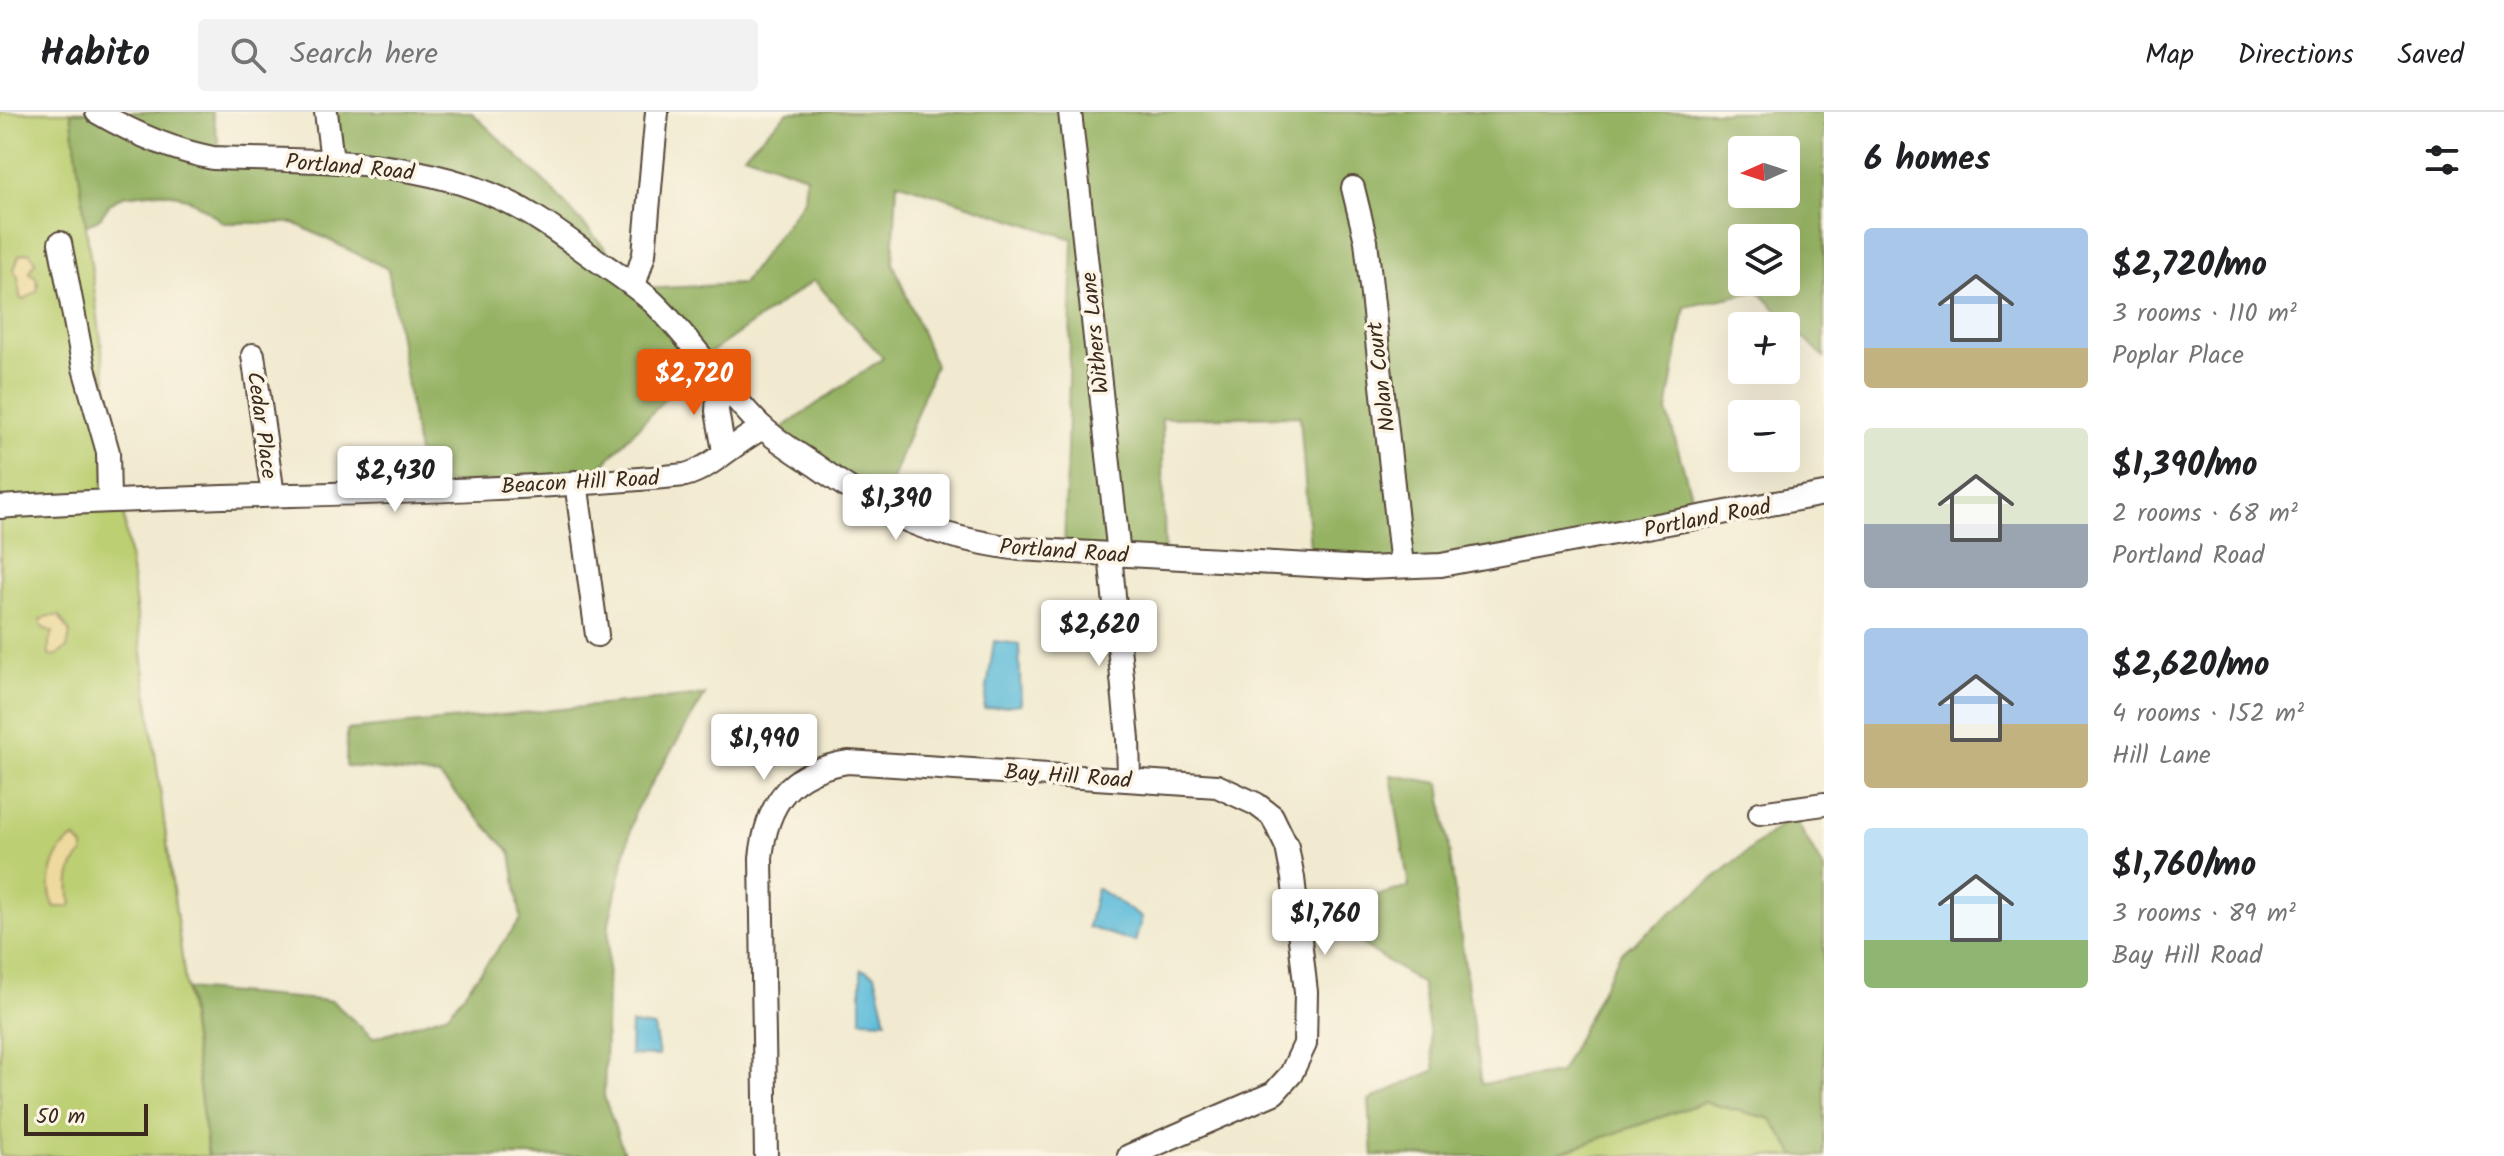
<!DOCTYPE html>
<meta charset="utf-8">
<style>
:root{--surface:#fff;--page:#f2f2f2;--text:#202124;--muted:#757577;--line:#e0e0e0;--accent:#ea580c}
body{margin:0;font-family:Kalam,sans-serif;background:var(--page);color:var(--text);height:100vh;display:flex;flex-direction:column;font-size:30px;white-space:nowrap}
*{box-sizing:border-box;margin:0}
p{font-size:26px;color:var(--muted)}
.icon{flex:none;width:44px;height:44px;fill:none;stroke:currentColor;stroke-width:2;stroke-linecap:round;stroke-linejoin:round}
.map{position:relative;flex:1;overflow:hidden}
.drawer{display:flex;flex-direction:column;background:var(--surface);width:680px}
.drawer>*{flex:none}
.needle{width:52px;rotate:267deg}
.buttons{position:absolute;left:1728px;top:24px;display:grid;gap:16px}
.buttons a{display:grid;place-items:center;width:72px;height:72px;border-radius:8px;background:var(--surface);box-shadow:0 8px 32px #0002;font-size:40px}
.scale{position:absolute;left:24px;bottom:20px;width:124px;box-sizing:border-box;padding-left:8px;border:4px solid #3b2a1e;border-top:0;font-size:22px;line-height:28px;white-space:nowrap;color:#3b2a1e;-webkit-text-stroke:6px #fcf5e5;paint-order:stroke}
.price{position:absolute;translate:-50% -68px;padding:0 18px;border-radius:8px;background:#fff;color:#222;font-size:26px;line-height:52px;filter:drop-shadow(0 2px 4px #0008)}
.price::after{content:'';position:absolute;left:50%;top:48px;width:24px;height:18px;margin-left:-12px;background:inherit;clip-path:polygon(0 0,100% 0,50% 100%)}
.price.on{background:var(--accent);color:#fff}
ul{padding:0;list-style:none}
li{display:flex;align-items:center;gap:24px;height:200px;padding:0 40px}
li span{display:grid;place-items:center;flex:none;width:224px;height:160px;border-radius:8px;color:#555}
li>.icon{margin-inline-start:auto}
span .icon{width:96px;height:96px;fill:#fffc;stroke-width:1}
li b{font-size:34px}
h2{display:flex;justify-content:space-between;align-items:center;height:96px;padding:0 40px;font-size:34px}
header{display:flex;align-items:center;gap:48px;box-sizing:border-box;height:112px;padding:0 40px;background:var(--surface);border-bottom:2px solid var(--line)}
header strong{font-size:38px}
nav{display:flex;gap:44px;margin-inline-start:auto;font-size:28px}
.search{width:560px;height:72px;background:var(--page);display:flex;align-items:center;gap:20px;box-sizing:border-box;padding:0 28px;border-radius:8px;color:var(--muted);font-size:30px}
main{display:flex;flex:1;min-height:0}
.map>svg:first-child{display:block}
.green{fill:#bccf72;stroke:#7c7c48;stroke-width:2}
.forest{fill:#95b264;stroke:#686e41;stroke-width:2;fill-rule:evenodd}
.sand{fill:#eeda9e;stroke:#94825e;stroke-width:2}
.water{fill:#5cbbda;stroke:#4c727c;stroke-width:2}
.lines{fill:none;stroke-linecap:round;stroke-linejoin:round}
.minor-casing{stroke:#564739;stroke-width:26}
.minor{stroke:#fff;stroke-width:22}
.labels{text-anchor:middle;stroke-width:7;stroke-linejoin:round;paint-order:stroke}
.street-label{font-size:22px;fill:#3b2a1e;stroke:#fcf5e5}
</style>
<header>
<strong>Habito</strong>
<div class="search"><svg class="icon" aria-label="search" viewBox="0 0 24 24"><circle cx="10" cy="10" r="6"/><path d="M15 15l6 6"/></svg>Search here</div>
<nav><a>Map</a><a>Directions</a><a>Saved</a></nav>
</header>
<main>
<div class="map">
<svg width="1824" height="1044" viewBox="0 0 1824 1044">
<rect width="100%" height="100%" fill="#fcf5e5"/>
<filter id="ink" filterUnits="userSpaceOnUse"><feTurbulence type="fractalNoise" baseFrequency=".0125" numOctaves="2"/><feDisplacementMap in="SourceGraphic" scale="16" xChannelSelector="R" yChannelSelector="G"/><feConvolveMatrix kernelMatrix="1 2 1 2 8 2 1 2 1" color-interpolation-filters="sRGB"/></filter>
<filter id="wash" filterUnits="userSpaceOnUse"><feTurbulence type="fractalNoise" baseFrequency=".006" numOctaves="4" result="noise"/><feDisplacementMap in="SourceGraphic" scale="32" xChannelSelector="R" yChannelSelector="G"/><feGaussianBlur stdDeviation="1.8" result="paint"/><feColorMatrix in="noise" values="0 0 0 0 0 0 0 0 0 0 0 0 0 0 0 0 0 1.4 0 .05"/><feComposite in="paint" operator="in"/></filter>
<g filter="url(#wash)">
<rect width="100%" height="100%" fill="#f1ead0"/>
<g class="green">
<polygon points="0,0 71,0 208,1044 0,1044"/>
<polygon points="1704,990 1772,1007 1796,1044 1550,1044"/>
</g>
<g class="forest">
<path d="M71 0H212L222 46 345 51 336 0H471L550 75 642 177 742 172 804 88 806 64 744 42 788 0H1824V246L1758 179 1685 195 1667 299 1697 404 1424 458 1311 450 1300 304 1162 306 1165 447 1064 443 1073 127 897 70 893 151 935 253 879 402 772 323 883 246 814 168 703 246 589 368 423 372 388 157 294 111H224L194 90 178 83 158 80 123 84 110 92 100 106 86 114ZM1742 38H1786V82H1742ZM1742 126H1786V170H1742Z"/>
<polygon points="705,583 635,699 609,811 604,984 625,1044 208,1044 187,877 332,889 373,926 448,902 521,807 511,741 439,664 346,654 347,618"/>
<polygon points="1391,663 1440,671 1481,972 1560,961 1620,842 1793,703 1824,758 1824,1044 1796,1044 1771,1007 1704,990 1550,1044 1373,1044 1369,988 1435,958 1422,872 1353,826 1363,787 1409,775"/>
</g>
<g class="sand">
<polygon points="29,140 36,149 30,159 31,163 35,164 38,172 37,179 24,188 20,186 18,165 14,158 19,143"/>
<polygon points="48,504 59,504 70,521 67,536 57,543 49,544 49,530 53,520 43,516 40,508"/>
<path d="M75 726 83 735V742C69 752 67 776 72 792L68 795H55C43 776 53 736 75 726Z"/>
</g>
<g class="water">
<polygon points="994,529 1019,532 1021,592 984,597"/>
<polygon points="1097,776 1142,806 1135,830 1088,815"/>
<polygon points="861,857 875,862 886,909 861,908"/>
<polygon points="631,912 654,915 659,944 630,943"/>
</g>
</g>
<g filter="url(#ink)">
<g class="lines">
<defs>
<g id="minor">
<path d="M97 0C133 21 172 38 213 46 312 49 413 45 504 88 536 103 563 124 591 144 612 159 635 173 654 191 693 229 722 276 761 314 777 329 797 341 815 353 889 406 929 424 1019 437L1365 456 1441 453 1824 382"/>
<polyline points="326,0 332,49"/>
<polyline points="1070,0 1119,443"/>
<polyline points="1353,76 1366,129 1402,454"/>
<polyline points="60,131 84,256 108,340 109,388"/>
<polyline points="634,174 644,142 657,0"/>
<polyline points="253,243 273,383"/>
<polyline points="719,267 717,299 724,339"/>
<polyline points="576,370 597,523"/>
<path d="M0 395C228 380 457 385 685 363 712 356 736 329 763 316"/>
<polyline points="1110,442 1128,627 1129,666"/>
<polyline points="1760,701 1824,692"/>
<path d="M766 1044 761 746C767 689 791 659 848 650L1217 674 1256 692 1272 704 1287 735 1293 766 1306 880 1305 932 1291 962 1274 981 1129 1044"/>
</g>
</defs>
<use href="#minor" class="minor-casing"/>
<use href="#minor" class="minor"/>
</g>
</g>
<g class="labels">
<g class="street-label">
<text transform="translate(350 54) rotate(5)" y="8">Portland Road</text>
<text transform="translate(1094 221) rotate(-96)" y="8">Withers Lane</text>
<text transform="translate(1380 265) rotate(-97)" y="8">Nolan Court</text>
<text transform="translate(263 313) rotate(82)" y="8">Cedar Place</text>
<text transform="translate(580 369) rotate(-3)" y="8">Beacon Hill Road</text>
<text transform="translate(1707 405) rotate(-11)" y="8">Portland Road</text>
<text transform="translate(1064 438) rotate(4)" y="8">Portland Road</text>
<text transform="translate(1068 663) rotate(4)" y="8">Bay Hill Road</text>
</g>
</g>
</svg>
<div class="buttons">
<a><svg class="needle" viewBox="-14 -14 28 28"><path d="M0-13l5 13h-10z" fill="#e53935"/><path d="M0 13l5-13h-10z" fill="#757577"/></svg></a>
<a><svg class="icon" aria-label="layers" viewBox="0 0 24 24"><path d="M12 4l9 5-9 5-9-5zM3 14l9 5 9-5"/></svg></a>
<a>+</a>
<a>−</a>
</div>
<div class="scale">50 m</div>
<b class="price on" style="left:694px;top:305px">$2,720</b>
<b class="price" style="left:395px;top:402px">$2,430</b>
<b class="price" style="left:896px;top:430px">$1,390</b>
<b class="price" style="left:1099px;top:556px">$2,620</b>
<b class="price" style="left:764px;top:670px">$1,990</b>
<b class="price" style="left:1325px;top:845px">$1,760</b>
</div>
<section class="drawer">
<h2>6 homes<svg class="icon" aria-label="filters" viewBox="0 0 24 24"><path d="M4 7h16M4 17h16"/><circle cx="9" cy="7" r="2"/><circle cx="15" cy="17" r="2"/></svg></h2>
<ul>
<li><span style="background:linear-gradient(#a9c7e8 75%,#c2b280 0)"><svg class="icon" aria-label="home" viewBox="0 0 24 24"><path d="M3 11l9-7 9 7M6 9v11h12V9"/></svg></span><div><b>$2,720/mo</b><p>3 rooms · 110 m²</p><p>Poplar Place</p></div></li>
<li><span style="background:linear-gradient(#dfe7d0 60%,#9aa5b1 0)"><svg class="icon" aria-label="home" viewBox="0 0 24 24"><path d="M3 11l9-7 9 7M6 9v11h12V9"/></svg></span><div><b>$1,390/mo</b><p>2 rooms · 68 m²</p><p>Portland Road</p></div></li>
<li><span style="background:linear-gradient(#a9c7e8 60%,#c2b280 0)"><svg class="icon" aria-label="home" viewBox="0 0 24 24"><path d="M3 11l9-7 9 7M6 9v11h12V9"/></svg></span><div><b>$2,620/mo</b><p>4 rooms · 152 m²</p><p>Hill Lane</p></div></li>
<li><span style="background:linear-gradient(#bfe0f5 70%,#8fb573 0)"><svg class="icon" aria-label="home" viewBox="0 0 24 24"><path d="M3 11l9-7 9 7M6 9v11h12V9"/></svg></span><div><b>$1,760/mo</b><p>3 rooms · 89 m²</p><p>Bay Hill Road</p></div></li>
</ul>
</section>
</main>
